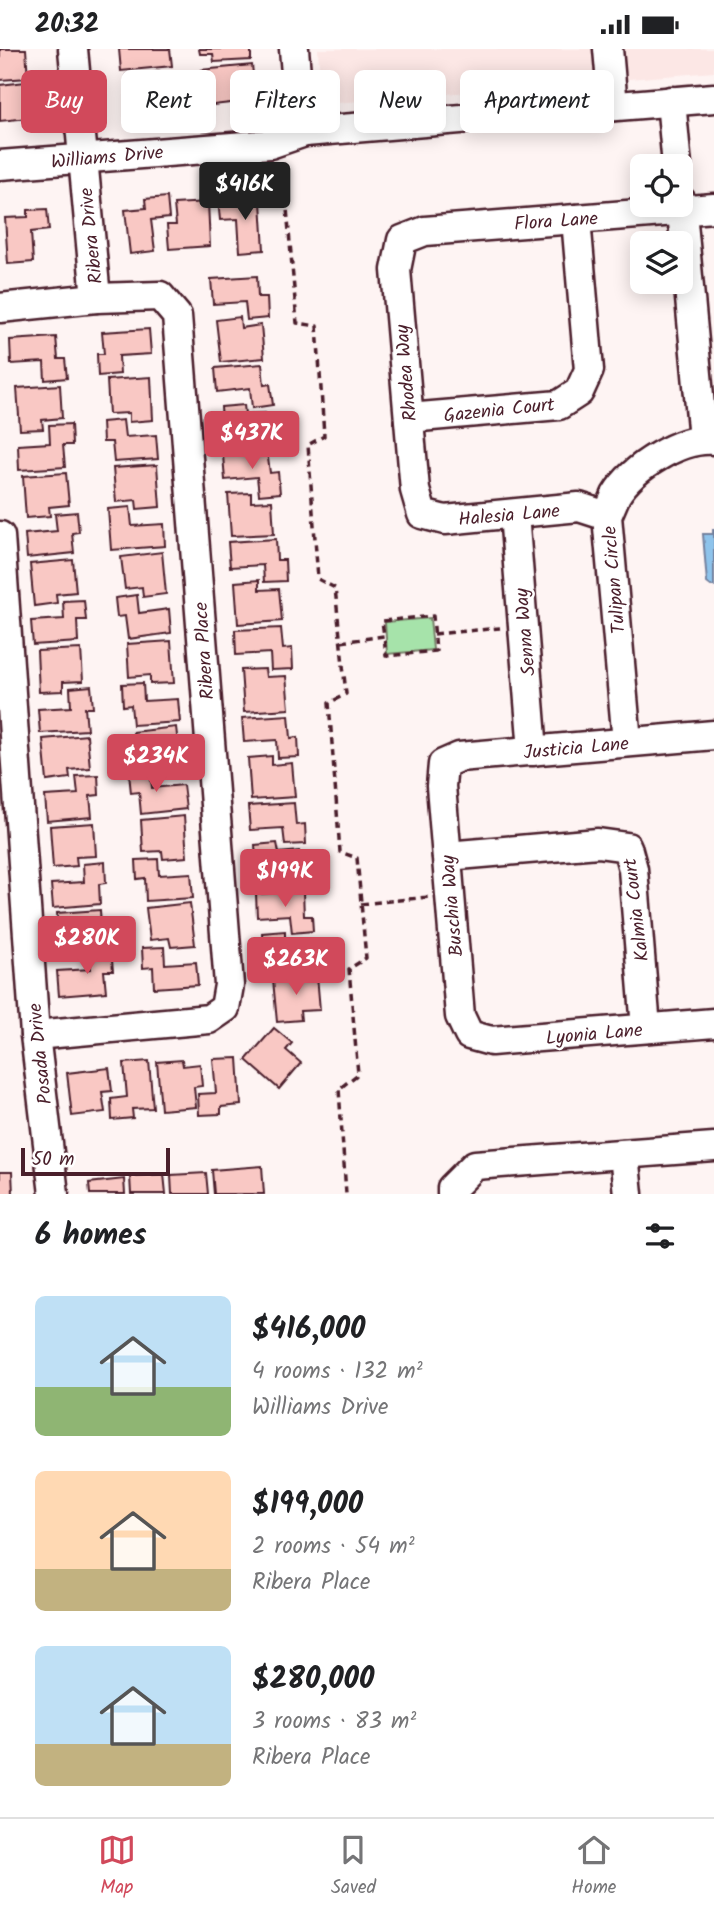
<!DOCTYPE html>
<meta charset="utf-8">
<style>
:root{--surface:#fff;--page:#f6f6f6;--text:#202124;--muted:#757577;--line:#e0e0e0;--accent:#d1495b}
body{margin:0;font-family:Kalam,sans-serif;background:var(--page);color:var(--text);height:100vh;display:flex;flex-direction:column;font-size:26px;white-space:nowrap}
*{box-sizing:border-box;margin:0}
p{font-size:23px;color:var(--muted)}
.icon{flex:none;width:38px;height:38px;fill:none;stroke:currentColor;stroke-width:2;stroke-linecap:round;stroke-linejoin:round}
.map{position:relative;height:1145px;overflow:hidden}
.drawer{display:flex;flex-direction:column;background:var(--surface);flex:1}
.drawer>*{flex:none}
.hud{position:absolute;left:21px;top:21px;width:672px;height:63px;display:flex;gap:14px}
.tools{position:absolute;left:630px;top:105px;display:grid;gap:14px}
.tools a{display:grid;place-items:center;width:63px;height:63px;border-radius:10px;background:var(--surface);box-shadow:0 4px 18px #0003;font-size:35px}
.scale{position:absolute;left:21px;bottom:18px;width:149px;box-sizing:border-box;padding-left:7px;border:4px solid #4a1f2b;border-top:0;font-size:19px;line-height:24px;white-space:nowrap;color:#4a1f2b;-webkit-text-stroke:5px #fff;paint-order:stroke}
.price{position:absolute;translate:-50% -60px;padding:0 16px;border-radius:7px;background:var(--accent);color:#fff;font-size:23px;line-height:46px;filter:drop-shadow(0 2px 4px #0008)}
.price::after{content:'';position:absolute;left:50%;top:42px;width:21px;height:16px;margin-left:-10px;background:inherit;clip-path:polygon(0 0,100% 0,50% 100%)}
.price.on{background:#222;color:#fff}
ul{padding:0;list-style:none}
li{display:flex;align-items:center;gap:21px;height:175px;padding:0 35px}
li span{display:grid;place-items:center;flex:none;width:196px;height:140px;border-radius:10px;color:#555}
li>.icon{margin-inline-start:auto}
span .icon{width:84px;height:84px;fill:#fffc;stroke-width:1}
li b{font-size:30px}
h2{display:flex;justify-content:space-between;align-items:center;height:84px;padding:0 35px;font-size:30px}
.pill{padding:0 24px;border-radius:10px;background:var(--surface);box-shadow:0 4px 18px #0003;font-size:24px;line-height:63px}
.pill.on{background:var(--accent);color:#fff}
.status{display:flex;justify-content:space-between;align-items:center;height:49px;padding:0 35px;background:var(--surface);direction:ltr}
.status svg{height:19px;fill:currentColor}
.dock{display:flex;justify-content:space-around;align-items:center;height:98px;border-top:2px solid var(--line);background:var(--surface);font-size:19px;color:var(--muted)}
.dock a{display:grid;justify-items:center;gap:4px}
.dock .on{color:var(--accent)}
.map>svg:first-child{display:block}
.built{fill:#fce7e5}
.green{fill:#a6e3aa;stroke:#78816a;stroke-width:2}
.water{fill:#8ec3eb;stroke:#73819e;stroke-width:2}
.building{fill:#f9c8c4;stroke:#4a1f2b;stroke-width:2}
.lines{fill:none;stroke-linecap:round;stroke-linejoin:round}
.minor-casing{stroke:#4a1f2b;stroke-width:33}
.path{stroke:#4a1f2b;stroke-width:3.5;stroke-dasharray:7 5;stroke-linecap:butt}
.minor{stroke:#fff;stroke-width:28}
.labels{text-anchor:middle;stroke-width:5;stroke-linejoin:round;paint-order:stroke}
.street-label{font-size:19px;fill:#4a1f2b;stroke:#fff}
</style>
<div class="status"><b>20:32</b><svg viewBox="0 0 49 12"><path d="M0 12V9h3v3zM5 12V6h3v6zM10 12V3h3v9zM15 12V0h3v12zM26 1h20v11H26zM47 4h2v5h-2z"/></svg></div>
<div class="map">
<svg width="714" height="1145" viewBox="0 0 714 1145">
<rect width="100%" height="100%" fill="#fef4f3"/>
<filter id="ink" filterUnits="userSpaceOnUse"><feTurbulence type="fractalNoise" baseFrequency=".0143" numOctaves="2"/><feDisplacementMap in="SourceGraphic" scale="14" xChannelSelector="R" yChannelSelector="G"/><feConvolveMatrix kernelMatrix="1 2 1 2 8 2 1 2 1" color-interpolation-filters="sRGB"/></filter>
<g filter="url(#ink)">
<polygon class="built" points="318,0 714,0 714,23 336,54 320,32"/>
<polygon class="green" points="430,569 433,601 387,605 385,573"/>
<polygon class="water" points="713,481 714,481 714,537 711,537 707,534 703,485 713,485"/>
<g class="building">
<polygon points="0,0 26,0 28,29 0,31"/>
<polygon points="119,0 170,0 172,17 121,22"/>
<polygon points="199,0 251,0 251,11 214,13 213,5 200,5"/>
<polygon points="252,16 256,51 205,57 201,21"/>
<polygon points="161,23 162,33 174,32 176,58 128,62 126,26"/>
<polygon points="34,32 38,68 0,72 0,36"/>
<polygon points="167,148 169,169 151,171 155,202 130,205 125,161 146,159 145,150"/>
<polygon points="241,148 242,154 261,153 264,201 240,203 238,170 220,171 218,150"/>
<polygon points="208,153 210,197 169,200 167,176 176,176 174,155"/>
<polygon points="47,160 49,181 31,183 33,213 8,215 5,169 28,168 28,161"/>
<polygon points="257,227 258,248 267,248 268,269 247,271 245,253 213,255 211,230"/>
<polygon points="240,268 241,279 261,276 264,309 221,313 216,271"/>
<polygon points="149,280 151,305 119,307 120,325 98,327 97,305 104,305 102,283"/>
<polygon points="56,288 58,310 65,310 67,329 45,331 44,313 11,315 10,291"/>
<polygon points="262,315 264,336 270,335 273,356 252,359 250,339 217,343 215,319"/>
<polygon points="151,328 153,371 129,373 129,364 109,365 107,331"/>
<polygon points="60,336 62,369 42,371 43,380 20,381 17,339"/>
<polygon points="244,356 245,365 265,364 268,397 224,400 221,358"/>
<polygon points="123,371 125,388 156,386 158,410 114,413 112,393 103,393 102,373"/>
<polygon points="71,375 72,396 63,396 65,418 19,421 18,396 50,394 49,376"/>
<polygon points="267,402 270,424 278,423 280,444 259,446 257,428 225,431 223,406"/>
<polygon points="157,416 160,458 137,460 136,451 116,453 113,419"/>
<polygon points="66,424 69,456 49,458 50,467 26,469 23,427"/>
<polygon points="251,444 251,453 272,452 274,485 231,487 228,445"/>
<polygon points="130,458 132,477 164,475 165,497 111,501 108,460"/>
<polygon points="77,463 79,483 72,484 74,504 27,509 25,485 57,482 55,465"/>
<polygon points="276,490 277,511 285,511 286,532 264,533 263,516 230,518 228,493"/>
<polygon points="162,503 166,545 143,548 142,538 125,540 121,508"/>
<polygon points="73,511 76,543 56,545 57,554 34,557 30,515"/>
<polygon points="259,531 259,541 279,540 282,572 238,575 235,533"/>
<polygon points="137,546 139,564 169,560 171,584 128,590 125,567 117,568 115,549"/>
<polygon points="84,551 86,571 77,571 78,593 33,596 31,572 64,570 63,552"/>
<polygon points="281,579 283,600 292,599 293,620 271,621 270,604 236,606 235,581"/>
<polygon points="171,592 174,634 150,635 150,626 129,628 127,595"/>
<polygon points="81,600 83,632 63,633 63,642 39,643 37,602"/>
<polygon points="265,620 266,628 286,627 289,660 244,663 241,621"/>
<polygon points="143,634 144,652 178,650 180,673 133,676 131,656 123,657 122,635"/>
<polygon points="91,637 93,659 85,659 87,681 40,684 38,660 71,658 70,639"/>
<polygon points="289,666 291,689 298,688 299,708 278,709 277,691 244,693 242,669"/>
<polygon points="176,678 181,721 157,724 156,714 137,716 133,683"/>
<polygon points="87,686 90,719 69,721 70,729 47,732 43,690"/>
<polygon points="272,707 272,716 292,714 295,748 251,751 248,709"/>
<polygon points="150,721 152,739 183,736 186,760 141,765 139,743 131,744 129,724"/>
<polygon points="98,726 99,746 90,747 92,768 47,772 45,747 78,745 76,727"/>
<polygon points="294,754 296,776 305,775 306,795 285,796 283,779 250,781 248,757"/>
<polygon points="184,767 187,808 163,810 162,802 143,803 141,771"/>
<polygon points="94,774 96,807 76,808 77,817 53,819 50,777"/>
<polygon points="277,794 279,804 299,802 302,835 259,839 255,796"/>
<polygon points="158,810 159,826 191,824 193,849 146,852 145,829 137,830 136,811"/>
<polygon points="105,813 106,834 99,835 100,855 53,859 51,835 84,833 83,815"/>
<polygon points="303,842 304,867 312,867 313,882 292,884 290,866 257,868 256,845"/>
<polygon points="190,854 195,896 171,898 169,889 150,891 146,859"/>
<polygon points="100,861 102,895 83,896 84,905 60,907 57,864"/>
<polygon points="285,882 285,892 305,890 308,922 265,926 262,884"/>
<polygon points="164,898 165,915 196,913 198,936 154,939 153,918 143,919 142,899"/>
<polygon points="111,900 113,922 104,922 106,943 59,947 57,922 91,920 89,902"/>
<polygon points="317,927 320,961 300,962 301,971 277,973 273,931"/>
<polygon points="274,979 292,994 286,1001 301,1014 279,1040 246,1011"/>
<polygon points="238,1009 241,1056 221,1058 221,1065 199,1066 198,1045 216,1044 213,1010"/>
<polygon points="182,1011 183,1017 200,1015 202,1037 194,1038 196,1058 161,1061 157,1013"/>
<polygon points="149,1012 153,1059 132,1060 133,1069 112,1071 111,1050 127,1048 124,1014"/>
<polygon points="109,1019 112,1042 102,1043 105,1063 72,1067 67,1024"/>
<polygon points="262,1117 264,1145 214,1145 212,1121"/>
<polygon points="0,1123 12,1123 13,1145 0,1145"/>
<polygon points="206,1124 208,1145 172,1145 171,1126"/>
<polygon points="164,1125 166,1145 131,1145 130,1127"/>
<polygon points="124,1130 125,1145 90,1145 89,1134"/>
</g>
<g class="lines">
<defs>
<g id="minor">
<polyline points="73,0 96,249"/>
<polyline points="294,0 299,62 305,83"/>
<polyline points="608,0 613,57"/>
<polyline points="671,52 677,117"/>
<polyline points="0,116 270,95 305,83 714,49"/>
<polyline points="681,152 703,390"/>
<polyline points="0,259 96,249 160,247 177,267 229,936 225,959 209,970 35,986"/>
<polyline points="409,369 559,356 579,343 589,321 576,170"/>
<polyline points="514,465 533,702"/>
<polyline points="607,467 579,458 445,471 422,465 415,441 396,221 402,191 425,182 714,159"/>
<polyline points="0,487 35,986 54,1145"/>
<polyline points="714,686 459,708 443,715 441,737 460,967 469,986 491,992 714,974"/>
<path d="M627 693 607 467C610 460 613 453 616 446 633 418 681 388 714 391"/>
<polyline points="447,807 598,794 627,798 633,820 646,979"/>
<polyline points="624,1105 628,1145"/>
<polyline points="452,1145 452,1139 475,1116 714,1098"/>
</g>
</defs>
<use href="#minor" class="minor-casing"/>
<g class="path">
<polyline points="283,114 297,274 317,277 324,387 308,396 318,530 335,539 346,645 329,654 340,803 357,809 366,909 349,920 358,1025 339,1040 346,1145"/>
<polyline points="434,585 500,579"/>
<polyline points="341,593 384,587 386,607 436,602 433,567 382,572 384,587"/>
<polyline points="361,855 429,848"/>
</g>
<use href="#minor" class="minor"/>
</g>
</g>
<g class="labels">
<g class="street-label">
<text transform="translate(107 107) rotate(-5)" y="7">Williams Drive</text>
<text transform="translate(556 171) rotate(-4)" y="7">Flora Lane</text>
<text transform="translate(90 187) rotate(-96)" y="7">Ribera Drive</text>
<text transform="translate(405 324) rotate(-95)" y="7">Rhodea Way</text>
<text transform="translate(499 360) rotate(-6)" y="7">Gazenia Court</text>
<text transform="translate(509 465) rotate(-5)" y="7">Halesia Lane</text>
<text transform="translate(613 531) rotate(-95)" y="7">Tulipan Circle</text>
<text transform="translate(524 583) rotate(-95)" y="7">Senna Way</text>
<text transform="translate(203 602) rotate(-94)" y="7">Ribera Place</text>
<text transform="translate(576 698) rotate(-5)" y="7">Justicia Lane</text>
<text transform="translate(451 857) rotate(-95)" y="7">Buschia Way</text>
<text transform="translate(635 861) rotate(-97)" y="7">Kalmia Court</text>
<text transform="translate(594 984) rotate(-5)" y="7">Lyonia Lane</text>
<text transform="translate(39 1005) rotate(-96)" y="7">Posada Drive</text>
</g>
</g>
</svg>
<div class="tools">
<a><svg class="icon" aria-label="locate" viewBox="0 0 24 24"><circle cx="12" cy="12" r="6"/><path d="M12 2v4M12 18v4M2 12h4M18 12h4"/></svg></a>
<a><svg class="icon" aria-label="layers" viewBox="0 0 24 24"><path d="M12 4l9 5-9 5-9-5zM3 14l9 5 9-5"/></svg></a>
</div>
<div class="scale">50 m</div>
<b class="price on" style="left:245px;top:173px">$416K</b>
<b class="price" style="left:252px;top:422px">$437K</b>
<b class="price" style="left:156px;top:745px">$234K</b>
<b class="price" style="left:285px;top:860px">$199K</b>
<b class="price" style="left:87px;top:927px">$280K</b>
<b class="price" style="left:296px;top:948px">$263K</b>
<div class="hud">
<a class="pill on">Buy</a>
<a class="pill">Rent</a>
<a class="pill">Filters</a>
<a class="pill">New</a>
<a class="pill">Apartment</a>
</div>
</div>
<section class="drawer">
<h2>6 homes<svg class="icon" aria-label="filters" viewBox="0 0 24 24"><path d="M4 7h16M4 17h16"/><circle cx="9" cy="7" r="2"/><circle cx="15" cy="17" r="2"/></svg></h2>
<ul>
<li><span style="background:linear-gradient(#bfe0f5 65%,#8fb573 0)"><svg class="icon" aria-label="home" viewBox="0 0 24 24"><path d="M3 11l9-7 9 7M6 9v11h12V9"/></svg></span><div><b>$416,000</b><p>4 rooms · 132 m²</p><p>Williams Drive</p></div></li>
<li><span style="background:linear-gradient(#ffd9b3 70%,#c2b280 0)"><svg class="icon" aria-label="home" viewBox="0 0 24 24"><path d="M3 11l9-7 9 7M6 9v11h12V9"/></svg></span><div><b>$199,000</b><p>2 rooms · 54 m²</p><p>Ribera Place</p></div></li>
<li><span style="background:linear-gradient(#bfe0f5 70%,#c2b280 0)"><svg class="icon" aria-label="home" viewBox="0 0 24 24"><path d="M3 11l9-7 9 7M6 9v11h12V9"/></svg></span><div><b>$280,000</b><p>3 rooms · 83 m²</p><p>Ribera Place</p></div></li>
</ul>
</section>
<nav class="dock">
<a class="on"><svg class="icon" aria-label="map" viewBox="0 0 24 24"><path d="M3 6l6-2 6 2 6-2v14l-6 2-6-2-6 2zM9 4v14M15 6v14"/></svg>Map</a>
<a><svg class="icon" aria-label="saved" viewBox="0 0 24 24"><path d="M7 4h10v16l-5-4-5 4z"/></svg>Saved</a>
<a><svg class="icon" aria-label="home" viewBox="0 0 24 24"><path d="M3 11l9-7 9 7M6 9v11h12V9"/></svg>Home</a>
</nav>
